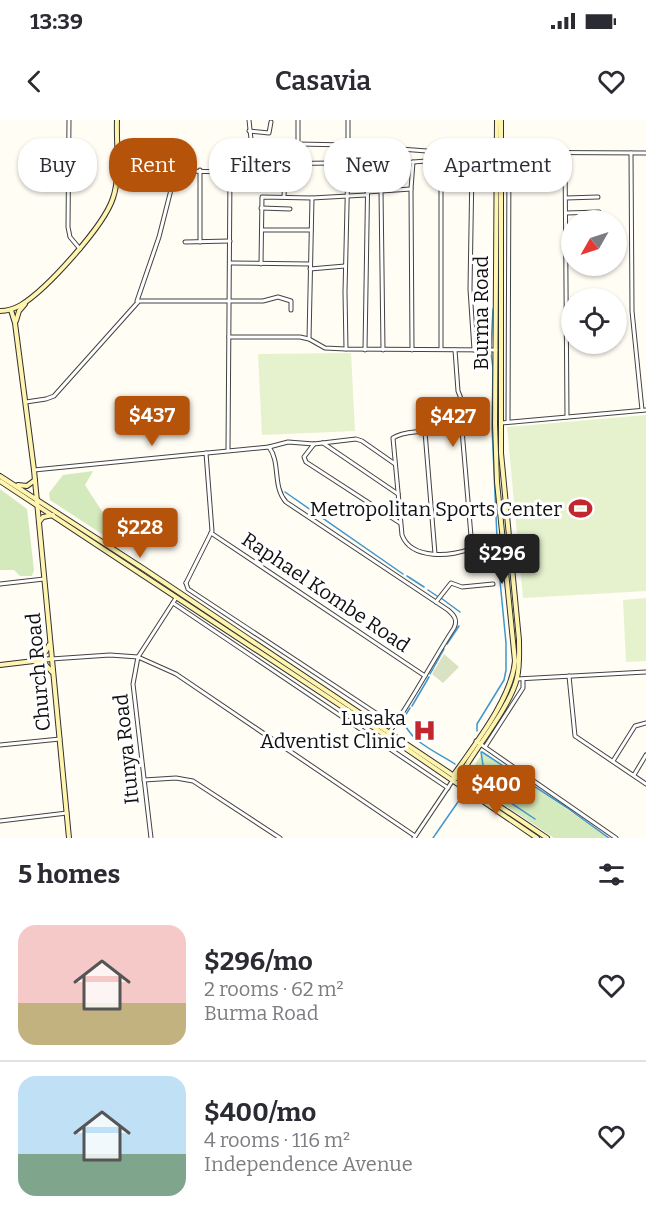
<!DOCTYPE html>
<meta charset="utf-8">
<style>
:root{--surface:#fff;--page:#f2f2f3;--text:#2b2b33;--muted:#7c7c81;--line:#e1e1e2;--accent:#b45309}
body{margin:0;font-family:Bitter,serif;background:var(--page);color:var(--text);height:100vh;display:flex;flex-direction:column;font-size:22px;white-space:nowrap}
*{box-sizing:border-box;margin:0}
p{font-size:20px;color:var(--muted)}
.icon{flex:none;width:33px;height:33px;fill:none;stroke:currentColor;stroke-width:2;stroke-linecap:round;stroke-linejoin:round}
.map{position:relative;height:718px;overflow:hidden}
.side{display:flex;flex-direction:column;background:var(--surface);flex:1}
.side>*{flex:none}
.hud{position:absolute;left:18px;top:18px;width:610px;height:54px;display:flex;gap:12px}
.needle{width:39px;rotate:231deg}
.fabs{position:absolute;left:561px;top:90px;display:grid;gap:12px}
.fabs a{display:grid;place-items:center;width:66px;height:66px;border-radius:50%;background:var(--surface);box-shadow:0 2px 4px #0004;font-size:30px}
.price{position:absolute;translate:-50% -51px;padding:0 14px;border-radius:6px;background:var(--accent);color:#fff;font-size:20px;line-height:39px;filter:drop-shadow(0 2px 3px #0008)}
.price::after{content:'';position:absolute;left:50%;top:36px;width:18px;height:14px;margin-left:-9px;background:inherit;clip-path:polygon(0 0,100% 0,50% 100%)}
.price.selected{background:#222;color:#fff}
ul{padding:0;list-style:none}
li{display:flex;align-items:center;gap:18px;height:150px;padding:0 18px}
li+li{border-top:2px solid var(--line)}
li span{display:grid;place-items:center;flex:none;width:168px;height:120px;border-radius:18px;color:#555}
li>.icon{margin-inline-start:auto}
span .icon{width:72px;height:72px;fill:#fffc;stroke-width:1}
li b{font-size:26px}
h2{display:flex;justify-content:space-between;align-items:center;height:72px;padding:0 18px;font-size:26px}
.chip{padding:0 21px;border-radius:24px;background:var(--surface);box-shadow:0 2px 4px #0004;font-size:21px;line-height:54px}
.chip.selected{background:var(--accent);color:#fff}
.status{display:flex;justify-content:space-between;align-items:center;height:42px;padding:0 30px;background:var(--surface);direction:ltr}
.status svg{height:16px;fill:currentColor}
header{display:flex;justify-content:space-between;align-items:center;height:78px;padding:0 18px;background:var(--surface);font-size:27px;font-weight:600}
.map>svg:first-child{display:block}
.green{fill:#d5eabc}
.cemetery{fill:#d9e2c3}
.pitch{fill:#e6f2ce}
.lines{fill:none;stroke-linecap:round;stroke-linejoin:round}
.stream{stroke:#3f96ce;stroke-width:1.5}
.minor-casing{stroke:#434343;stroke-width:5}
.tertiary-casing{stroke:#434343;stroke-width:5}
.secondary-casing{stroke:#323232;stroke-width:6}
.minor{stroke:#fff;stroke-width:3}
.tertiary{stroke:#fff;stroke-width:3}
.secondary{stroke:#fff5af;stroke-width:4}
.labels{text-anchor:middle;stroke-width:6;stroke-linejoin:round;paint-order:stroke}
.street-label{font-size:20px;fill:#101010;stroke:#fff}
.poi-label{font-size:20px;fill:#101010;stroke:#fff;text-anchor:end}
</style>
<div class="status"><b>13:39</b><svg viewBox="0 0 49 12"><path d="M0 12V9h3v3zM5 12V6h3v6zM10 12V3h3v9zM15 12V0h3v12zM26 1h20v11H26zM47 4h2v5h-2z"/></svg></div>
<header><svg class="icon" aria-label="back" viewBox="0 0 24 24"><path d="M15 5l-7 7 7 7"/></svg>Casavia<svg class="icon" aria-label="heart" viewBox="0 0 24 24"><path d="M12 20l-8-8c-3-5 5-10 8-4 3-6 11-1 8 4z"/></svg></header>
<div class="map">
<svg width="646" height="718" viewBox="0 0 646 718">
<rect width="100%" height="100%" fill="#fffdf4"/>
<g class="green">
<polygon points="93,351 85,365 116,413 111,420 50,380 49,373 63,355"/>
<polygon points="0,369 27,389 34,450 32,456 20,456 14,450 0,450"/>
<polygon points="483,632 609,718 554,718 466,659"/>
</g>
<polygon class="cemetery" points="444,534 459,547 443,563 432,554"/>
<g class="pitch">
<polygon points="351,233 355,311 262,315 258,234"/>
<polygon points="646,295 646,471 523,478 507,307"/>
<polygon points="646,478 646,541 626,542 623,480"/>
</g>
<g class="lines">
<g class="stream">
<polyline points="491,228 493,189"/>
<polyline points="285,372 403,454"/>
<polyline points="407,456 424,467"/>
<polyline points="428,470 437,476"/>
<polyline points="441,478 460,492"/>
<polyline points="447,524 459,506"/>
<polyline points="430,554 444,529"/>
<polyline points="412,586 429,557"/>
<path d="M410 588 403 599C408 621 437 632 455 644"/>
<polyline points="477,611 477,604 504,560 506,550 506,523 498,440 492,307 493,248 491,233"/>
<polyline points="482,632 566,687 609,718"/>
<polyline points="467,649 484,665 535,699"/>
<polyline points="475,658 483,645 481,632"/>
<polyline points="433,718 460,679"/>
</g>
<defs>
<g id="minor">
<polyline points="69,0 68,107 70,117 80,129"/>
<polyline points="249,0 252,29 298,28"/>
<polyline points="348,0 348,25 440,32 460,27 466,27 466,33"/>
<polyline points="249,11 269,13 271,2"/>
<polyline points="298,24 348,25"/>
<polyline points="469,33 471,46"/>
<polyline points="565,33 567,297"/>
<polyline points="631,33 632,191 642,290"/>
<polyline points="298,43 298,0"/>
<polyline points="441,45 472,47 470,169 474,230"/>
<polyline points="441,45 441,229"/>
<polyline points="117,48 171,66"/>
<polyline points="367,72 411,69"/>
<polyline points="284,76 286,43"/>
<polyline points="566,78 598,77"/>
<polyline points="261,88 290,89"/>
<polyline points="566,93 599,92"/>
<polyline points="262,110 311,110"/>
<polyline points="185,122 230,121"/>
<polyline points="200,122 200,50"/>
<polyline points="230,143 310,144"/>
<polyline points="261,144 262,77 312,78 366,75"/>
<polyline points="310,149 345,146"/>
<polyline points="137,181 159,117 175,54 181,51 230,52"/>
<polyline points="229,217 300,217 309,219 325,228 346,229 496,230"/>
<polyline points="309,219 312,78"/>
<polyline points="346,229 345,172 348,42"/>
<polyline points="365,230 368,43"/>
<polyline points="383,230 381,70 385,42"/>
<polyline points="412,230 411,69 413,42"/>
<path d="M455 230 458 271 464 286 462 310 472 428C453 437 411 440 402 415L393 318C405 309 445 311 462 310"/>
<polyline points="26,282 46,279 54,276 139,181 263,181 278,177 291,181 291,190"/>
<polyline points="508,302 509,32"/>
<polyline points="425,312 435,434"/>
<polyline points="323,323 398,374"/>
<polyline points="314,324 304,337 306,342 400,403"/>
<polyline points="269,327 288,322 314,324 356,319 362,321 395,344"/>
<polyline points="228,330 230,52 245,44 413,42 440,40 478,32 646,33"/>
<polyline points="211,413 425,556"/>
<polyline points="186,463 188,469 394,605"/>
<polyline points="0,464 44,459"/>
<polyline points="436,482 451,463 462,467 493,464"/>
<polyline points="173,483 448,668"/>
<polyline points="569,556 575,616 646,664"/>
<polyline points="517,559 646,552"/>
<polyline points="0,625 60,619"/>
<polyline points="485,627 523,568 523,559"/>
<polyline points="613,641 635,606 646,603"/>
<polyline points="634,655 646,635"/>
<polyline points="144,660 176,658 193,661 280,718"/>
<polyline points="0,701 67,693"/>
<polyline points="151,718 133,564 138,537 176,554 415,716"/>
</g>
<g id="tertiary">
<polyline points="501,303 646,290"/>
<path d="M34 350 269 327C281 343 272 366 286 382L448 490C454 495 458 500 454 508 431 543 413 580 388 614"/>
<polyline points="186,463 212,411 206,333"/>
<polyline points="51,539 110,535 138,537 176,478"/>
<polyline points="476,621 616,718"/>
<polyline points="414,718 453,660"/>
</g>
<g id="secondary">
<polyline points="11,190 15,203 34,350 69,718"/>
<path d="M0 191C8 191 14 189 21 185 47 169 104 106 113 78 121 54 116 25 117 0"/>
<polyline points="16,201 19,191 25,184"/>
<polyline points="0,356 144,449 547,718"/>
<polyline points="0,361 408,630 537,718"/>
<polyline points="18,365 27,366 35,360"/>
<polyline points="39,402 43,397 53,395"/>
<polyline points="37,539 46,531 49,525"/>
<polyline points="36,542 45,544 52,552"/>
<polyline points="0,545 51,539"/>
<path d="M453 660 463 651C477 627 512 583 517 558 520 545 519 533 519 520L501 333V0"/>
<path d="M453 660 455 653C476 623 512 577 515 541L497 362 495 304 497 0"/>
</g>
</defs>
<use href="#minor" class="minor-casing"/>
<use href="#tertiary" class="tertiary-casing"/>
<use href="#secondary" class="secondary-casing"/>
<use href="#minor" class="minor"/>
<use href="#tertiary" class="tertiary"/>
<use href="#secondary" class="secondary"/>
</g>
<defs>
<symbol id="stadium-bare" viewBox="-9 -9 18 18"><path d="M0-5a6.5 5 0 1 0 0 10a6.5 5 0 1 0 0-10ZM-3.5-1.8h7v3.6h-7Z" fill="#c2272f" stroke="#fff" stroke-width="2.5" paint-order="stroke"/></symbol>
<symbol id="hospital-bare" viewBox="-9 -9 18 18"><path d="M-5-5h3v3.5h4V-5h3V5h-3V1.5h-4V5h-3Z" fill="#c2272f" stroke="#fff" stroke-width="2.5" paint-order="stroke"/></symbol>
</defs>
<g fill-rule="evenodd">
<use href="#stadium-bare" x="564" y="372" width="33" height="33"/>
<use href="#hospital-bare" x="408" y="594" width="33" height="33"/>
</g>
<g class="labels">
<g class="street-label">
<text transform="translate(481 193) rotate(-90)" y="7">Burma Road</text>
<text transform="translate(326 472) rotate(34)" y="7">Raphael Kombe Road</text>
<text transform="translate(38 552) rotate(-95)" y="7">Church Road</text>
<text transform="translate(126 629) rotate(-96)" y="7">Itunya Road</text>
</g>
<g class="poi-label">
<text x="562" y="396">Metropolitan Sports Center</text>
<text x="406" y="605">Lusaka<tspan x="406" dy="23">Adventist Clinic</tspan></text>
</g>
</g>
</svg>
<div class="fabs">
<a><svg class="needle" viewBox="-14 -14 28 28"><path d="M0-13l5 13h-10z" fill="#e53935"/><path d="M0 13l5-13h-10z" fill="#7c7c81"/></svg></a>
<a><svg class="icon" aria-label="locate" viewBox="0 0 24 24"><circle cx="12" cy="12" r="6"/><path d="M12 2v4M12 18v4M2 12h4M18 12h4"/></svg></a>
</div>
<b class="price" style="left:152px;top:327px">$437</b>
<b class="price" style="left:453px;top:328px">$427</b>
<b class="price" style="left:140px;top:439px">$228</b>
<b class="price selected" style="left:502px;top:465px">$296</b>
<b class="price" style="left:496px;top:696px">$400</b>
<div class="hud">
<a class="chip">Buy</a>
<a class="chip selected">Rent</a>
<a class="chip">Filters</a>
<a class="chip">New</a>
<a class="chip">Apartment</a>
</div>
</div>
<section class="side">
<h2>5 homes<svg class="icon" aria-label="filters" viewBox="0 0 24 24"><path d="M4 7h16M4 17h16"/><circle cx="9" cy="7" r="2"/><circle cx="15" cy="17" r="2"/></svg></h2>
<ul>
<li><span style="background:linear-gradient(#f6c9c9 65%,#c2b280 0)"><svg class="icon" aria-label="home" viewBox="0 0 24 24"><path d="M3 11l9-7 9 7M6 9v11h12V9"/></svg></span><div><b>$296/mo</b><p>2 rooms · 62 m²</p><p>Burma Road</p></div><svg class="icon" aria-label="heart" viewBox="0 0 24 24"><path d="M12 20l-8-8c-3-5 5-10 8-4 3-6 11-1 8 4z"/></svg></li>
<li><span style="background:linear-gradient(#bfe0f5 65%,#7fa58c 0)"><svg class="icon" aria-label="home" viewBox="0 0 24 24"><path d="M3 11l9-7 9 7M6 9v11h12V9"/></svg></span><div><b>$400/mo</b><p>4 rooms · 116 m²</p><p>Independence Avenue</p></div><svg class="icon" aria-label="heart" viewBox="0 0 24 24"><path d="M12 20l-8-8c-3-5 5-10 8-4 3-6 11-1 8 4z"/></svg></li>
</ul>
</section>
